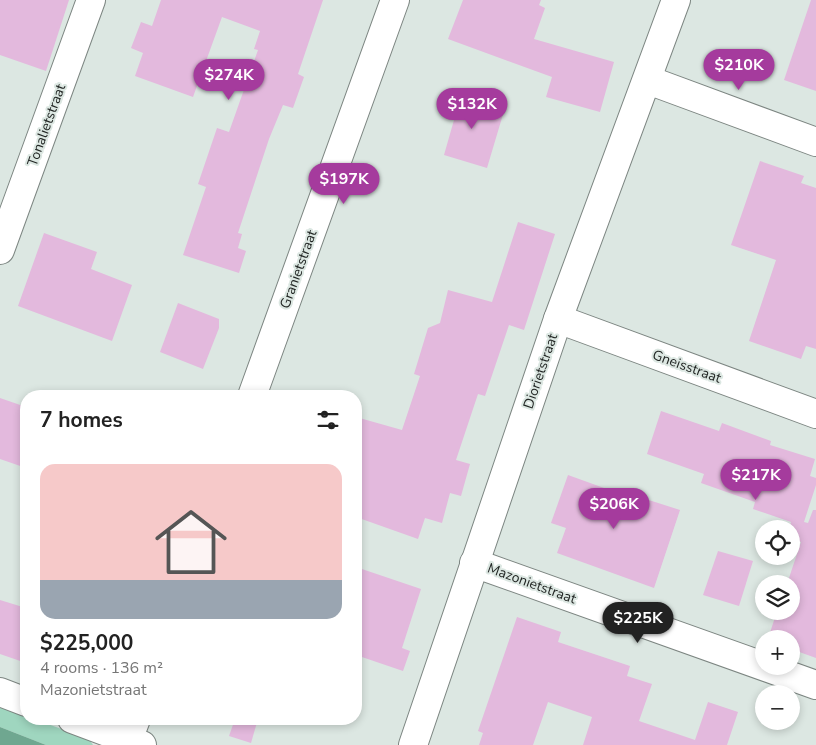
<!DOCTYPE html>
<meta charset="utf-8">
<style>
:root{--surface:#fff;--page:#f2f2f2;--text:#222;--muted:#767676;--line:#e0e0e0;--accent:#a53b9d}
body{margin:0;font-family:"Nunito Sans",sans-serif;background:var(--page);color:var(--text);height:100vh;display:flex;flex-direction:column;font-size:19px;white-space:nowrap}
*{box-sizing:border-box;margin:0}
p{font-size:16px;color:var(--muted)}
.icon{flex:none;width:28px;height:28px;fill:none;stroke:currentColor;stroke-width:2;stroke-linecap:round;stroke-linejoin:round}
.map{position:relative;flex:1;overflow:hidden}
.side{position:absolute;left:20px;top:390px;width:342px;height:335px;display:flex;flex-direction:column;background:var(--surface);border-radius:20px;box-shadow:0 2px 8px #0003}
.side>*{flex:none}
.buttons{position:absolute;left:755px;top:520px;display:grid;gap:10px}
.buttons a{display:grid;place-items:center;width:45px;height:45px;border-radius:50%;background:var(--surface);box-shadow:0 2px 8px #0003;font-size:25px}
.price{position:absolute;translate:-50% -42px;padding:0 11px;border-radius:18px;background:var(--accent);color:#fff;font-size:16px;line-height:32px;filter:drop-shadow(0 1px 2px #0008)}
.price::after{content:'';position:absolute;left:50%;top:30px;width:15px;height:11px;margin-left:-8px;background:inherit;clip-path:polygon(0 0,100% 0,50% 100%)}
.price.selected{background:#222;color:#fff}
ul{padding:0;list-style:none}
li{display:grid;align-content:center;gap:10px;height:265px;padding:0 20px}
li+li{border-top:1px solid var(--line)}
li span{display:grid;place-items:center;height:155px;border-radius:15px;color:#555}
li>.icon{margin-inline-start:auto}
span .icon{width:90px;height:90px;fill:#fffc;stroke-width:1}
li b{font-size:21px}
h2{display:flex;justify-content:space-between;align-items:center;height:60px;padding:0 20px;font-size:21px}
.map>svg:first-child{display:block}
.green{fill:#9fd6bf}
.water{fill:#6fa790}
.building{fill:#e3b9dd}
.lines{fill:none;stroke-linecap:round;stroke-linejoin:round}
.street-casing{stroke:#7d8682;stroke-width:30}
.street{stroke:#fff;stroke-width:28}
.labels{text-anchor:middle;stroke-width:4;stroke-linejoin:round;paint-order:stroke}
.street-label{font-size:14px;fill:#222624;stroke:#dce7e2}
</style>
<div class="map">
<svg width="816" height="745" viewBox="0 0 816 745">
<rect width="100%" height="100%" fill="#dce7e2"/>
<polygon class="green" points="0,706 26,716 26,719 34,719 89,739 93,745 46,745 0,727"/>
<polygon class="water" points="0,727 46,745 0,745"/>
<g class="building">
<polygon points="0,0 69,0 46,71 0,55"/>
<polygon points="161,0 323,0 298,74 304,77 293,108 283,105 269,139 238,233 242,234 238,248 246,251 239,273 183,255 206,187 198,184 217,128 229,132 258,50 254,49 260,31 222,17 193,97 135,76 143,53 131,48 141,22 152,26"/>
<polygon points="463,0 541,0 539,5 545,8 534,39 614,62 600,112 546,97 552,77 448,39"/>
<polygon points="811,0 816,0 816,91 784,80"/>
<polygon points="449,94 504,111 487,168 444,155 454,120 442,116"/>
<polygon points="760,161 804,176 801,183 816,188 816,349 806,346 801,359 749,341 776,260 731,245"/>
<polygon points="518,222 555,234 524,330 509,325 485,396 478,394 456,460 470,464 461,496 450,493 442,523 425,518 418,539 356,517 356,417 402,430 420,376 414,374 428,328 440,323 448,290 492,302"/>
<polygon points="44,233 97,252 91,269 132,285 112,341 18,306"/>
<polygon points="178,303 219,319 219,328 203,369 160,352"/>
<polygon points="0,398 26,407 26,468 0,459"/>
<polygon points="661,411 719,431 722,423 771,441 770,445 815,459 810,476 816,478 816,485 804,522 808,523 813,510 816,510 816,658 791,649 791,639 768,639 777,611 791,611 791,584 787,584 801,542 791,539 791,529 789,529 791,522 753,509 755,502 701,483 704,474 647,454"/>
<polygon points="568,475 629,497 630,494 680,510 654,588 557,553 566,528 551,523"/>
<polygon points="718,551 753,561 739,606 703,595"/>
<polygon points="356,567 421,589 402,648 410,651 403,671 356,655"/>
<polygon points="0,600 26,608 26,663 0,654"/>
<polygon points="517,617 561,632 558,642 630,666 627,676 652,684 639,721 695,740 708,702 738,712 727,745 583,745 592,717 548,702 533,745 479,745 483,733 478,731"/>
<polygon points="235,719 258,719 251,743 229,736"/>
</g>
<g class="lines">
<defs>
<g id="street">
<polyline points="648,80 816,142"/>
<polyline points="0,250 91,0"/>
<polyline points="558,319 816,414"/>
<polyline points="252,396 395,0"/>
<polyline points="474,563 816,685"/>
<polyline points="0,692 26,702"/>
<polyline points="72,719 142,745"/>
<polyline points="126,745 136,719"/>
<polyline points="413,745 558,319 676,0"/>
</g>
</defs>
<use href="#street" class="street-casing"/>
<use href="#street" class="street"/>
</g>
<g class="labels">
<g class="street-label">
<text transform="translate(46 125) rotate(-70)" y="5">Tonalietstraat</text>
<text transform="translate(298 269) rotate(-70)" y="5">Granietstraat</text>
<text transform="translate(687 366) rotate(20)" y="5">Gneisstraat</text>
<text transform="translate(540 371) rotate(-71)" y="5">Diorietstraat</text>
<text transform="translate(532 583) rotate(20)" y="5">Mazonietstraat</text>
</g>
</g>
</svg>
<div class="buttons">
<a><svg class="icon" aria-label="locate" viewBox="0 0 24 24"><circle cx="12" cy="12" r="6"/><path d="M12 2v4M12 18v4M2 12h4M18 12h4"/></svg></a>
<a><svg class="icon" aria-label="layers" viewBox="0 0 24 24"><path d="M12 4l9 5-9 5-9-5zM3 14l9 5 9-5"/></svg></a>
<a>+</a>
<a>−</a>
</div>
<b class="price" style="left:739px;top:91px">$210K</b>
<b class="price" style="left:229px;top:101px">$274K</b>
<b class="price" style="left:472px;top:130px">$132K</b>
<b class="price" style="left:344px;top:205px">$197K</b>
<b class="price" style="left:756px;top:501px">$217K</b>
<b class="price" style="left:614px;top:530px">$206K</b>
<b class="price selected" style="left:638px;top:644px">$225K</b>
<section class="side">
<h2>7 homes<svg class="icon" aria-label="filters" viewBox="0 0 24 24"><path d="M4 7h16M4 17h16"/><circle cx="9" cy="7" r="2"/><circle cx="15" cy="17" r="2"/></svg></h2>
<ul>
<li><span style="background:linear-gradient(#f6c9c9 75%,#9aa5b1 0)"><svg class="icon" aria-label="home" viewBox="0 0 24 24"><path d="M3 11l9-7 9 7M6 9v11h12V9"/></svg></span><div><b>$225,000</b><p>4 rooms · 136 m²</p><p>Mazonietstraat</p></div></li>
</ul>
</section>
</div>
